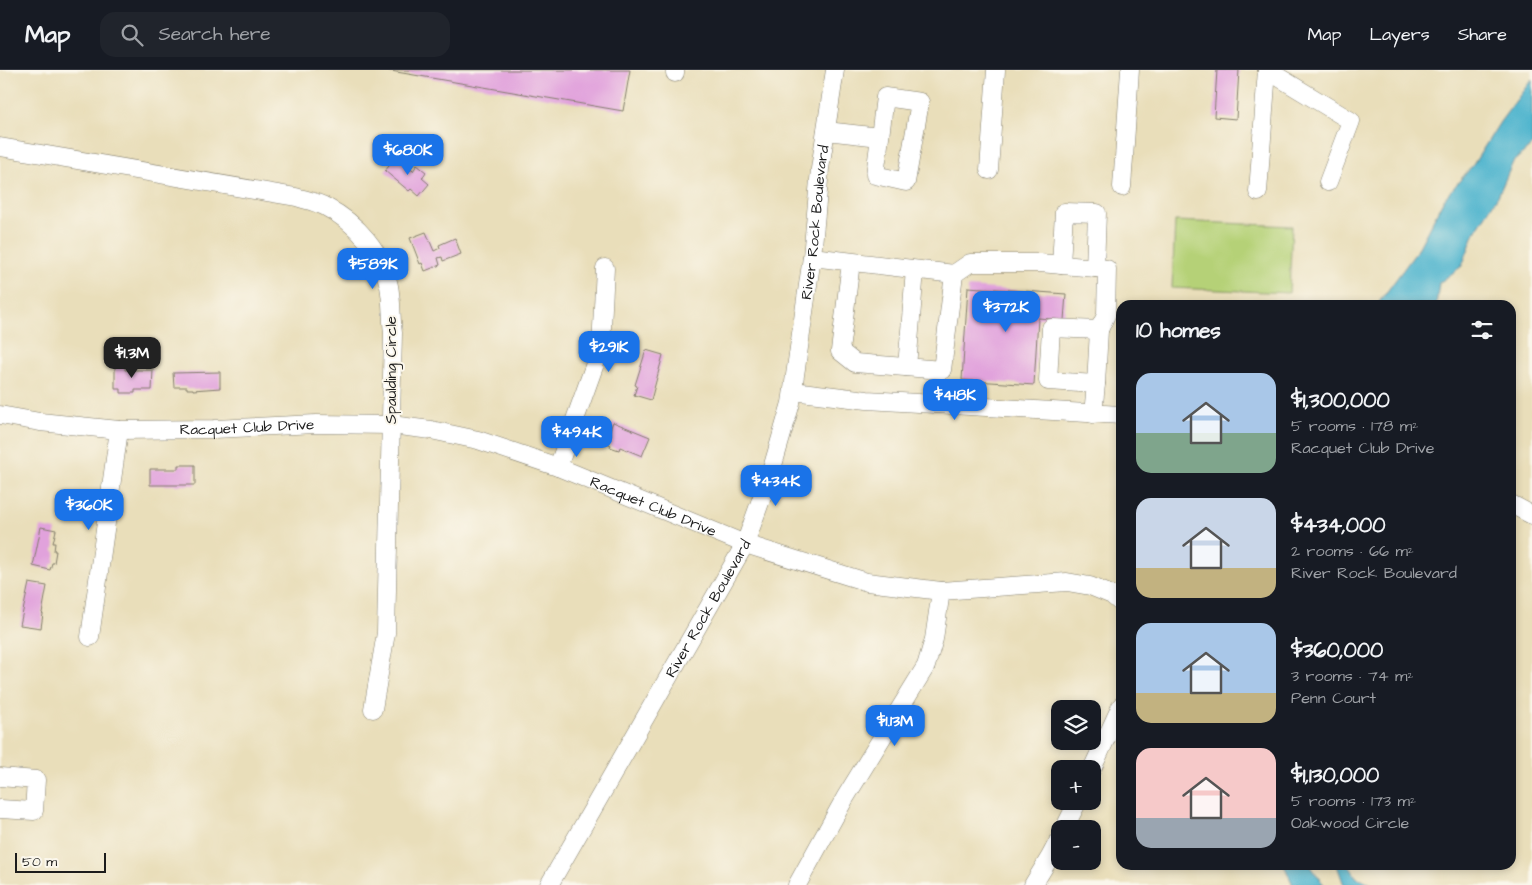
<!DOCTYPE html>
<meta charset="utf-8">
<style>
:root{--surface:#171b24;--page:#20242c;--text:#f1f3f6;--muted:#9ea1a6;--line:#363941;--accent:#1a73e8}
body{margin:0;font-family:"Architects Daughter",sans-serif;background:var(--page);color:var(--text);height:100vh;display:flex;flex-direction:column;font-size:19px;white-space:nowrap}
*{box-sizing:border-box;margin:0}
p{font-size:16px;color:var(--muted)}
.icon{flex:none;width:28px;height:28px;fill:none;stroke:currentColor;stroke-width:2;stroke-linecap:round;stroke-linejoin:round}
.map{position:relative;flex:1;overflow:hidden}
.details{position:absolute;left:1116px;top:230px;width:400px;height:570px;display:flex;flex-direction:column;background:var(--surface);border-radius:15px;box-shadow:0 2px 8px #0003}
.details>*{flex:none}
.fabs{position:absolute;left:1051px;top:630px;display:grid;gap:10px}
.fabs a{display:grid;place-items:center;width:50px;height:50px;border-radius:10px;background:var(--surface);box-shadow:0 2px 8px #0003;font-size:25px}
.scale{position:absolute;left:15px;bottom:12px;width:91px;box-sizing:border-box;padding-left:5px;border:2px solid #1c1c1c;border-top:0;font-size:14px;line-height:18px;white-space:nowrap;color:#1c1c1c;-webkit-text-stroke:4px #fbf7ec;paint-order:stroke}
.price{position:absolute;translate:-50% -42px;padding:0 11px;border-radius:10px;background:var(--accent);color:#fff;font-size:16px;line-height:32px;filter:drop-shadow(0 1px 2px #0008)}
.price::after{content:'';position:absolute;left:50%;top:30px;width:15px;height:11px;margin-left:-8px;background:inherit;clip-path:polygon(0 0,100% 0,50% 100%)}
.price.selected{background:#222;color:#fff}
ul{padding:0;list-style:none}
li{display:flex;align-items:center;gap:15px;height:125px;padding:0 20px}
li span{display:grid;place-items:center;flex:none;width:140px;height:100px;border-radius:15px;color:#555}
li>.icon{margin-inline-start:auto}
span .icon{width:60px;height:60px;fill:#fffc;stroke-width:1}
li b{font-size:21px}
h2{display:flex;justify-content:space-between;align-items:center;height:60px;padding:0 20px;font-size:21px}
header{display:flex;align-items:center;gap:30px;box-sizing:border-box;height:70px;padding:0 25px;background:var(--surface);border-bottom:1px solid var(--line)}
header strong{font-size:24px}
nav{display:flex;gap:28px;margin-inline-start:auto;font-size:18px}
.search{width:350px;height:45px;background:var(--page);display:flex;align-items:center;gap:12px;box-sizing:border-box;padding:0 18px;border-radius:15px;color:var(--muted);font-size:19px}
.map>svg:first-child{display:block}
.green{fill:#b5d177;stroke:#68764a}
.water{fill:#4eb4cd;stroke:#356874}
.building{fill:#e1a2dc}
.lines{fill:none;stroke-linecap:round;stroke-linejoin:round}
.minor-casing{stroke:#827d6b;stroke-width:19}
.minor{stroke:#fff;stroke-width:18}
.labels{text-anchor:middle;stroke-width:4;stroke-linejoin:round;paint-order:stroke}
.street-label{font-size:15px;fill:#1c1c1c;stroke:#fbf7ec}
</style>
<header>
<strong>Map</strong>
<div class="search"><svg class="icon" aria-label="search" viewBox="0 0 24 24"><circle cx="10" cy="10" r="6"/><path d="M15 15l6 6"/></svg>Search here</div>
<nav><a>Map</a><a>Layers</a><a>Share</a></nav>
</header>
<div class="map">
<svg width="1532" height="815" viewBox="0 0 1532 815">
<rect width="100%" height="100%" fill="#fbf7ec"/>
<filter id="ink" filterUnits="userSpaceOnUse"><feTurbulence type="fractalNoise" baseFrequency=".02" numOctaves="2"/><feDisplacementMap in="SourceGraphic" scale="10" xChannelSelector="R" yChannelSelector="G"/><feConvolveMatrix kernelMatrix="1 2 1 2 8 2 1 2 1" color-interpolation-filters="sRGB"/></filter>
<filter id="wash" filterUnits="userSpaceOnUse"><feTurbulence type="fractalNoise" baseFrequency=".0096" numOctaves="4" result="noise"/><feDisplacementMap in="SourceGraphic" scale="20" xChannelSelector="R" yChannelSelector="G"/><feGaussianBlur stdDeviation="1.12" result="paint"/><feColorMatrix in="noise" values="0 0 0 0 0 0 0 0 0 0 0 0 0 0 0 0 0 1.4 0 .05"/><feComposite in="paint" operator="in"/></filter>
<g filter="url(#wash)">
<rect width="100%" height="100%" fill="#e9deba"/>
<polygon class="green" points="1175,151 1292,156 1289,223 1172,218"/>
<g class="water">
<polygon points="1532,9 1532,75 1513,92 1498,126 1475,162 1462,196 1439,213 1436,235 1377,235 1417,181 1444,129 1473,95 1500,52"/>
<polygon points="1284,795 1310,795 1324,815 1293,815"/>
<polygon points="1337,795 1349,795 1356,807 1373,815 1344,815"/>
</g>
<g id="blocks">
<g class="building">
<polygon points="385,0 630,0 623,41"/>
<polygon points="1217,0 1239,0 1236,49 1214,47"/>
<polygon points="396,87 413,101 417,95 426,102 422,108 429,114 419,126 411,119 409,121 385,101"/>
<polygon points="426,162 434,181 440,178 439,175 455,168 461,184 443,191 442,187 438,188 440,195 425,201 422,193 420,194 410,168"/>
<polygon points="968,217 1066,224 1064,250 1038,248 1034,315 962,310"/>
<polygon points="646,280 663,285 651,330 634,325 637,316 635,315"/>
<polygon points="115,290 125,291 125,300 153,300 152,320 135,320 135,323 121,323 121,319 115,319"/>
<polygon points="220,302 220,318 193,320 193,319 187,319 187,317 174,317 173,303"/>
<polygon points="613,352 650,367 642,386 620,377 619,380 610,377 611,375 605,372"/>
<polygon points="178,395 195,395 195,415 150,415 150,399 178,399"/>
<polygon points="41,457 56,460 53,473 55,473 54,481 56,481 54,493 52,493 50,500 33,496"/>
<polygon points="29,513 47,516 42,543 43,544 41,558 20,555"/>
</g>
</g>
</g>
<g filter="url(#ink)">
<use href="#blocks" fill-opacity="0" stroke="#827d6b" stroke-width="1"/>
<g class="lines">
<defs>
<g id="minor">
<polyline points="1267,0 1351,51 1328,112"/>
<polyline points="675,3 675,0"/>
<polyline points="826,61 880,67 885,27 920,32 906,112 875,105 880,67"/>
<path d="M0 77 296 127C306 130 317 132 326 137 357 153 382 182 389 216 392 231 391 248 393 263L386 563 373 639"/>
<polyline points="989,100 996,0"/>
<polyline points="1122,117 1130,0"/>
<polyline points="1258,122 1267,0"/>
<polyline points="812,187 954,204 942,300 855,293 840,281 851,192"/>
<polyline points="1061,195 1064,142 1097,143 1095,198"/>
<polyline points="954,204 970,193 1040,193 1107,199 1106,245 1099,260 1051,258 1048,311 1096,314 1093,344"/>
<polyline points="907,297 915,200"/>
<polyline points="1096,314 1099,260"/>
<polyline points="793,321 867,330 1121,345"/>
<path id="s1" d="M0 345 40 352 119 360 214 359 316 354 391 355 431 360 478 370 558 397 745 474 867 512 941 521 1067 512 1090 516 1112 525 1121 533"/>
<polyline points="558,397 601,277 605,198"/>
<polyline points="1511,434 1532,445"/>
<polyline points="90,567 119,360"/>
<polyline points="1092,699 1121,636"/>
<polyline points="0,707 36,710 34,741 0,739"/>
<polyline points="1064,759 1078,731"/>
<path id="s2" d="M549 815 745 474 771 402 791 333 812 187 820 99 835 0"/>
<polyline points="797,815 845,728 926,596 934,569 941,521"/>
<polyline points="1033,815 1050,787 1060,768"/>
</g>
</defs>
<use href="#minor" class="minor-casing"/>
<use href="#minor" class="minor"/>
</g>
</g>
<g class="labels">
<g class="street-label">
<text dy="5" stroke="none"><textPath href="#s2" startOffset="724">River Rock Boulevard</textPath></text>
<text transform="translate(391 300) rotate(-90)" y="5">Spaulding Circle</text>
<text dy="5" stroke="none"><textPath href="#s1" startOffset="248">Racquet Club Drive</textPath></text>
<text dy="5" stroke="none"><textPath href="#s1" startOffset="668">Racquet Club Drive</textPath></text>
<text dy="5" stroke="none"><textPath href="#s2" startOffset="319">River Rock Boulevard</textPath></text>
</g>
</g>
</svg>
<div class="fabs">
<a><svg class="icon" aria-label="layers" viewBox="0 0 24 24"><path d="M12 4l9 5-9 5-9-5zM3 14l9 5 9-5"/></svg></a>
<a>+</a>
<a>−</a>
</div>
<div class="scale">50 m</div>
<b class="price" style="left:408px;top:106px">$680K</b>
<b class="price" style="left:373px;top:220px">$589K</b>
<b class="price" style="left:1006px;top:263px">$372K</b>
<b class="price" style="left:609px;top:303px">$291K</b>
<b class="price selected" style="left:132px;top:309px">$1.3M</b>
<b class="price" style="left:955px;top:351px">$418K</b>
<b class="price" style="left:577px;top:388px">$494K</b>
<b class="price" style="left:776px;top:437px">$434K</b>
<b class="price" style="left:89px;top:461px">$360K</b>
<b class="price" style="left:895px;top:677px">$1.13M</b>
<section class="details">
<h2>10 homes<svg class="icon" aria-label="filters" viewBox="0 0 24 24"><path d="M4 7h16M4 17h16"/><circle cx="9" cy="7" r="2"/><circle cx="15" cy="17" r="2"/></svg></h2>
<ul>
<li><span style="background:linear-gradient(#a9c7e8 60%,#7fa58c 0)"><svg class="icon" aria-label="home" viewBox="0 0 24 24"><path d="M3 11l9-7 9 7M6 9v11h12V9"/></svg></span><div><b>$1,300,000</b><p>5 rooms · 178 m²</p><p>Racquet Club Drive</p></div></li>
<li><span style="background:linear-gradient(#c9d6e8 70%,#c2b280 0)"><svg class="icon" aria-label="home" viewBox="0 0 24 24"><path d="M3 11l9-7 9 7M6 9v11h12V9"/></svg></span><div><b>$434,000</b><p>2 rooms · 66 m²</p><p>River Rock Boulevard</p></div></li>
<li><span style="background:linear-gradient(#a9c7e8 70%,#c2b280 0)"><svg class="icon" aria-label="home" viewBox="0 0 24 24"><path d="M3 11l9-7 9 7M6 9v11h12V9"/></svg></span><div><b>$360,000</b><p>3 rooms · 74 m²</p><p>Penn Court</p></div></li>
<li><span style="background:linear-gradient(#f6c9c9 70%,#9aa5b1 0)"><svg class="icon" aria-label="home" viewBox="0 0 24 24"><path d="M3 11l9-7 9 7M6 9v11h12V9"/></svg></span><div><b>$1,130,000</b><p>5 rooms · 173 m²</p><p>Oakwood Circle</p></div></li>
</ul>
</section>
</div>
